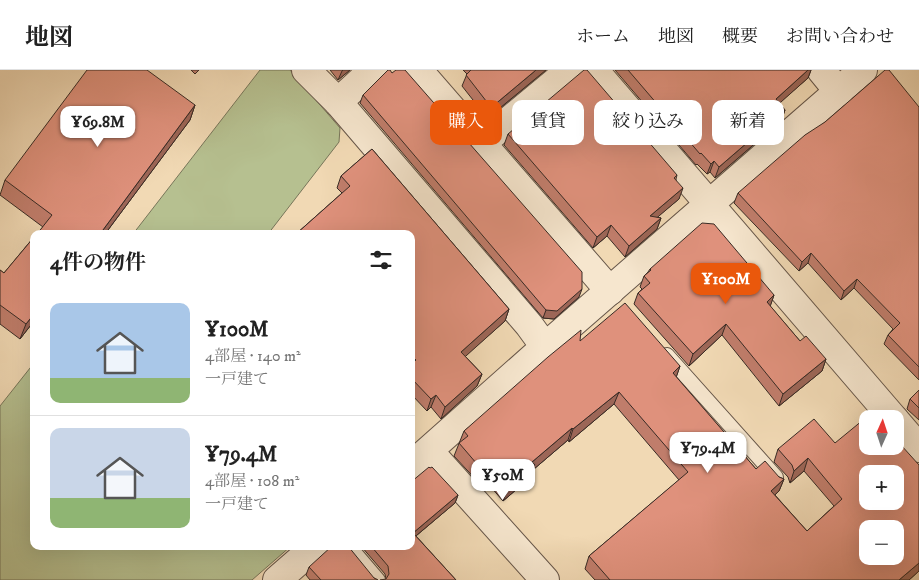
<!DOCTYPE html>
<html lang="ja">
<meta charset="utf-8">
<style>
:root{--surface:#fff;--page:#f6f6f6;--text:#222;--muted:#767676;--line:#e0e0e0;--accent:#ea580c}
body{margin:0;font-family:"IM FELL DW Pica","Noto Serif JP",serif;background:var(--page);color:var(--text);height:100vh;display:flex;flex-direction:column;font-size:19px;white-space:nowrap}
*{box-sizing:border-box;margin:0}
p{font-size:16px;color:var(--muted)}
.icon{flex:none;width:28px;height:28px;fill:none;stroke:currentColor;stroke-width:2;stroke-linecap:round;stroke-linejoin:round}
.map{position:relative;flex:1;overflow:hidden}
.side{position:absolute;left:30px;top:160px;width:385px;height:320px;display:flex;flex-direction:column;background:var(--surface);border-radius:10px;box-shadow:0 5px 20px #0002}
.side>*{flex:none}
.banner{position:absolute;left:430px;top:30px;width:414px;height:45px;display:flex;gap:10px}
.needle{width:32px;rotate:3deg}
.tools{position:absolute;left:859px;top:340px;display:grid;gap:10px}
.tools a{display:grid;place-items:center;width:45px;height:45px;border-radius:10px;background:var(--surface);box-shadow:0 5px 20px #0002;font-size:25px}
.price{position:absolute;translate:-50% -42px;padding:0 11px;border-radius:10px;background:#fff;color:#222;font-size:16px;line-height:32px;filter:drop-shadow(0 1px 2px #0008)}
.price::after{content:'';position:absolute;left:50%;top:30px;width:15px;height:11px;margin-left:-8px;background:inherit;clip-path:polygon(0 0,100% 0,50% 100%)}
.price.active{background:var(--accent);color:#fff}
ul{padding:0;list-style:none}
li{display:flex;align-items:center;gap:15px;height:125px;padding:0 20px}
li+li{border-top:1px solid var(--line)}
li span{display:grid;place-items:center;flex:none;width:140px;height:100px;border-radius:10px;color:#555}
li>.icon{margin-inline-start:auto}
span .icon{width:60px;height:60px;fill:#fffc;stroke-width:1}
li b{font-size:21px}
h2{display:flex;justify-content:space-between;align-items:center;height:60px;padding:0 20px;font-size:21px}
.chip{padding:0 18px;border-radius:10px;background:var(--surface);box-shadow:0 5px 20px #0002;font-size:18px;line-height:45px}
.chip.active{background:var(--accent);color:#fff}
header{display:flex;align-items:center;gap:30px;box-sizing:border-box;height:70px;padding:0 25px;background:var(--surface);border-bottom:1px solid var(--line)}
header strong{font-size:24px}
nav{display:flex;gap:28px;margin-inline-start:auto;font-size:18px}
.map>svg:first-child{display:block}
.green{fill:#b6c090;stroke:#77765a}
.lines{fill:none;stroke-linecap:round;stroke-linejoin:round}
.lane-casing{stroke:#665649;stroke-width:16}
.street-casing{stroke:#665649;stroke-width:30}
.lane{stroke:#f6e6ce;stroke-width:14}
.street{stroke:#f6e6ce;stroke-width:28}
.wall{fill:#c07d6b;stroke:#382b25}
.shaded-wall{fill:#9c6657;stroke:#382b25}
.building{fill:#df917c;stroke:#382b25;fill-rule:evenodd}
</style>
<header>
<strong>地図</strong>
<nav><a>ホーム</a><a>地図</a><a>概要</a><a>お問い合わせ</a></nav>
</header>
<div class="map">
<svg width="919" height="510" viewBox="0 0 919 510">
<rect width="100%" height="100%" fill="#f1d9b4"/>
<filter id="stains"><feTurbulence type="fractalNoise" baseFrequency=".004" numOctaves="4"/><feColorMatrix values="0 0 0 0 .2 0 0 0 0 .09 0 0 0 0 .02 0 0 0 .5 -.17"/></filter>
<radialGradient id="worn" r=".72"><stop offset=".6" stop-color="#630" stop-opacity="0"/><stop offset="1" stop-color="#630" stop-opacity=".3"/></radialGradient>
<g class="green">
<polygon points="260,0 290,0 340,58 339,72 268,164 133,164"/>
<polygon points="34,293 34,476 291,476 252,510 0,510 0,336"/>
</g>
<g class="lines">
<defs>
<g id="lane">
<polyline points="667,285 776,407"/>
<polyline points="349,476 378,510"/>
</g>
<g id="street">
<polyline points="306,0 338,32 529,255 545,277"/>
<polyline points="418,0 610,221"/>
<polyline points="594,0 894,349"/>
<polyline points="821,0 839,22"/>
<polyline points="338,32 373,0"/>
<polyline points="482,73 570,0"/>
<polyline points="895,350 919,378"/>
<polyline points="429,381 545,510"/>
<polyline points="411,396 545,277 863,0"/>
<polyline points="277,510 316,476"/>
</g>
</defs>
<use href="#lane" class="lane-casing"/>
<use href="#street" class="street-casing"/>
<use href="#lane" class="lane"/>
<use href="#street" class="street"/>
</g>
<g class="wall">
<polygon points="191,0 199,0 195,4"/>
<polygon points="330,0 350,0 338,10"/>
<polygon points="463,0 546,0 483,52 482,50 484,44 462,16 467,4"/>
<polygon points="615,0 811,0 808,8 779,33 785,40 781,51 715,108 710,102 707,104 697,94 696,95"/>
<polygon points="363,25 579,227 554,249 543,248 360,33"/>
<polygon points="195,35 190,50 105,164 37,164 43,157 0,125 5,110"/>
<polygon points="919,37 919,310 884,274 888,265 893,259 854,218 841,230 808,193 799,201 734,133 738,123"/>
<polygon points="508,64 677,105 676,109 679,129 657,147 661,148 657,159 625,187 607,166 593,178 504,75"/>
<polygon points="372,79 509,239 505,251 465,286 482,304 477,316 441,349 431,337 427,341 411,324 411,164 296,164 342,123 337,118 341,106"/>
<polygon points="34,167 34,251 20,269 0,254 0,200 4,203"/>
<polygon points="650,199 774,225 770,236 800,271 826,289 822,301 779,336 722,265 689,296 634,234 638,223 642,219 640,217 644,206 648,202"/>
<polygon points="580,271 680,296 676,307 756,399 779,407 784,409 779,421 775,425 807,461 834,436 804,401 790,413 788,407 774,392 778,379 835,373 891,385 919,395 919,501 909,510 595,510 585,499 589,486 679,410 614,334 569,372 568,370 534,399 531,407 503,431 484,409 479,413 454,386 464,361"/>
<polygon points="919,320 919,350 907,339 910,329"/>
<polygon points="411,412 458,425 455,433 416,466 456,510 386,509 385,504 361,476 411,476"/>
<polygon points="309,497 374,508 378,510 310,510 306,505"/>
</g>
<g class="shaded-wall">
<polygon points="343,0 350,0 338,10 342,1"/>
<polygon points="536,0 546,0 483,52 487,41"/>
<polygon points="808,0 811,0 808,8 772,40 776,29"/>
<polygon points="195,35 190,50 105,164 100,164"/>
<polygon points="785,40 781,51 715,108 719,97"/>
<polygon points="714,91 710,102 707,104 711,94"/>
<polygon points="683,118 679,129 646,157 650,146"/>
<polygon points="661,148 657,159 625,187 629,176"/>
<polygon points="611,155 607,166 593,178 597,167"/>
<polygon points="811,183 808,193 799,201 802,192"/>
<polygon points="857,209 854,218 841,230 844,221"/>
<polygon points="582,219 579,227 554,249 543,248 546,240"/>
<polygon points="774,225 770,237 767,232"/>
<polygon points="509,239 505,251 457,294 461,282"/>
<polygon points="34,244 34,251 20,269 26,254"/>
<polygon points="726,254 722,265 689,296 693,284"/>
<polygon points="826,289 822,301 779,336 783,324"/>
<polygon points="680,296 676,308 673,303"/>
<polygon points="482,304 477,316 441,349 445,337"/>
<polygon points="619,322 614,334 569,372 573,359"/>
<polygon points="436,325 431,337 427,341 431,329"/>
<polygon points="572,358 568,370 534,399 531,407 503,431 508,419 532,392"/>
<polygon points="808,388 804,401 790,413 794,401"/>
<polygon points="488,397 484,409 479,413 483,401"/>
<polygon points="784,409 779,421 766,433 771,421"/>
<polygon points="458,425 455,433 411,470 413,463"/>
<polygon points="919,493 919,501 909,510 899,510"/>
</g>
<g class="building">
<polygon points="87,0 147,0 195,35 100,164 37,164 52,145 5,110"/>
<polygon points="388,0 390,0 392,3 396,0 405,0 582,202 582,219 557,241 546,240 363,25"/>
<polygon points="471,0 536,0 487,41 486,39 490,36 466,5"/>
<polygon points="584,0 587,0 677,105 674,108 683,118 650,146 661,148 629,176 611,155 597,167 508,64"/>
<polygon points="628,0 808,0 776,29 785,40 719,97 714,91 711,94 701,83 700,84"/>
<polygon points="885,0 889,0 919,37 919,297 888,265 900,253 857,209 844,221 811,183 802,192 738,123 805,65 825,52"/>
<polygon points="372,79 509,239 461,282 482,304 445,337 436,325 431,329 411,308 411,295 416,290 411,285 411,164 296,164 350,116 341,106"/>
<polygon points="702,153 714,154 774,225 767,232 800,271 806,266 826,289 783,324 726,254 693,284 638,223 650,213 644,206 651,200 650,199"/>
<polygon points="34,167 34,244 26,254 0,235 0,200 4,203"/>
<path d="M625 233 680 296 673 303 756 399 765 391 779 407 784 409 771 421 807 461 842 429 808 388 794 401 792 395 778 379 814 349 835 373 863 350 868 356V376H884L891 385 901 375 919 395V493L899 510H610L589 486 688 402 619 322 573 359 572 358 532 392 535 395 508 419 488 397 483 401 459 373 468 366 464 361 548 287 581 260 580 271ZM868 404H895V431H868ZM868 459H895V486H868Z"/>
<polygon points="919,320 919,338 910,329"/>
<polygon points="429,397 430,398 432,397 458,425 413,463 456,510 380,510 386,509 389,504 388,496 371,476 411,476 411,412"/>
<polygon points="332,476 348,476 374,508 378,510 321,510 309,497"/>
</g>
<rect width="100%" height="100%" filter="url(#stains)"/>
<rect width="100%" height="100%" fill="url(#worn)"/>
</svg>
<div class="tools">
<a><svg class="needle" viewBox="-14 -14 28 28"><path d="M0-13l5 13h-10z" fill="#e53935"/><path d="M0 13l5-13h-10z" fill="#767676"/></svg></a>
<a>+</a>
<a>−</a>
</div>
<b class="price" style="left:98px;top:78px">¥69.8M</b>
<b class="price active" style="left:726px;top:235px">¥100M</b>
<b class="price" style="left:708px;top:404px">¥79.4M</b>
<b class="price" style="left:503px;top:431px">¥50M</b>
<div class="banner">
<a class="chip active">購入</a>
<a class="chip">賃貸</a>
<a class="chip">絞り込み</a>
<a class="chip">新着</a>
</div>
<section class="side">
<h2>4件の物件<svg class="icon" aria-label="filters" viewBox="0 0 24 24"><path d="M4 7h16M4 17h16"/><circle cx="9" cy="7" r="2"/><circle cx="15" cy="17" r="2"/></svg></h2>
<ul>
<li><span style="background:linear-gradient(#a9c7e8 75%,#8fb573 0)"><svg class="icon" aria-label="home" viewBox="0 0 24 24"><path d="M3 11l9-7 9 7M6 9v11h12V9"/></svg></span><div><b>¥100M</b><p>4部屋 · 140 m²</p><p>一戸建て</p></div></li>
<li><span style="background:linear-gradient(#c9d6e8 70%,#8fb573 0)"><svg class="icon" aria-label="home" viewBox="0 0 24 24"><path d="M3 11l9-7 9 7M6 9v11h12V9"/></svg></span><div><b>¥79.4M</b><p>4部屋 · 108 m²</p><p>一戸建て</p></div></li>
</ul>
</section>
</div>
